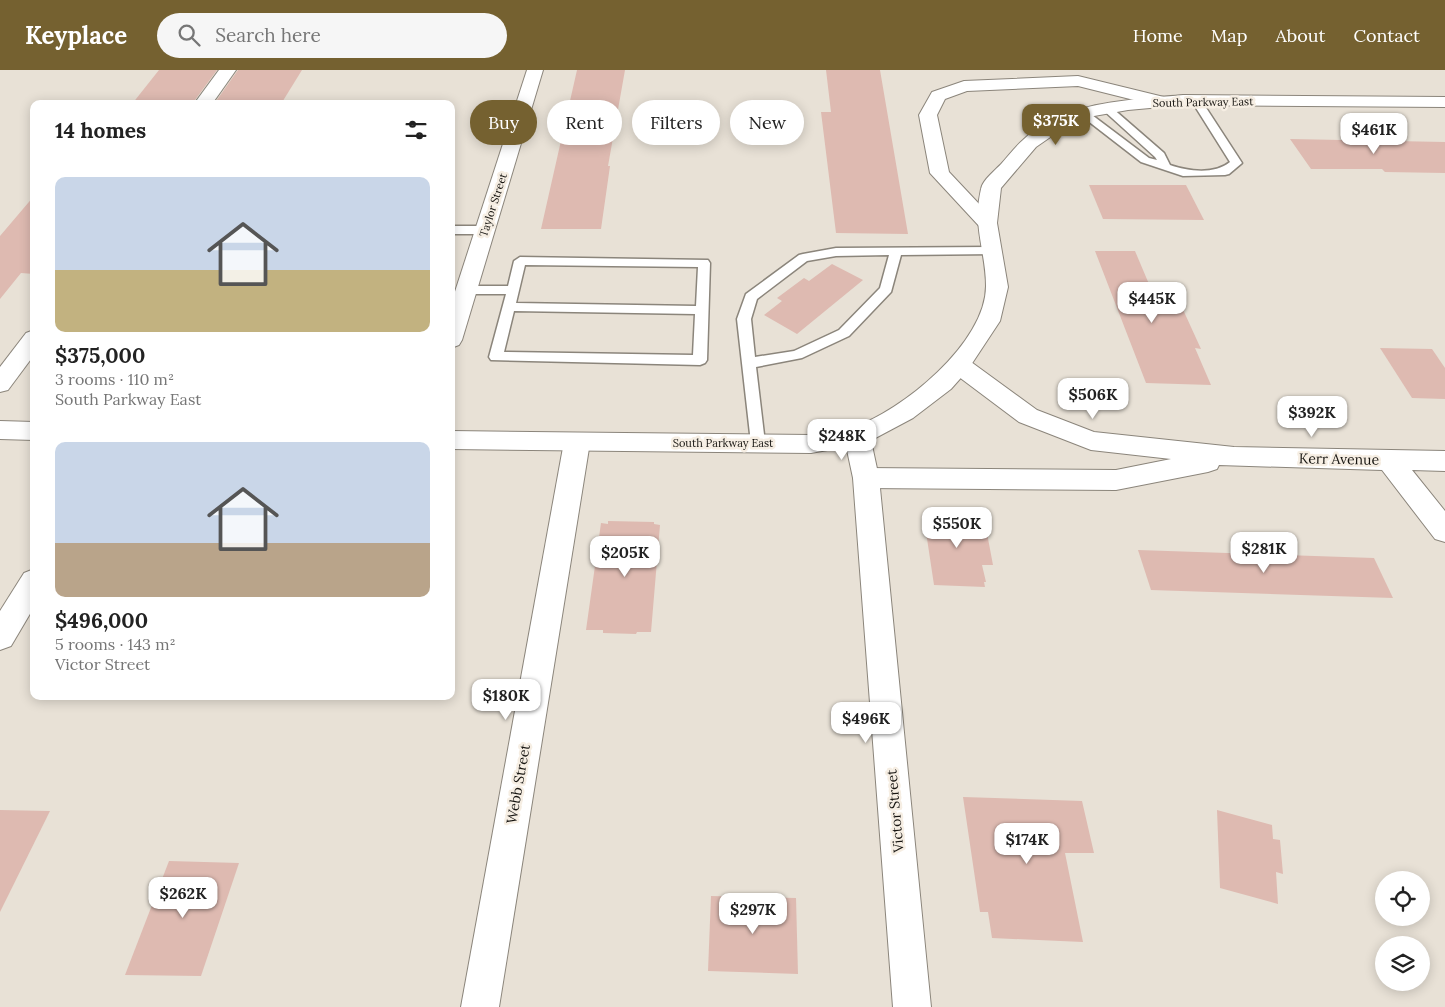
<!DOCTYPE html>
<meta charset="utf-8">
<style>
:root{--surface:#fff;--page:#f6f6f6;--text:#222;--muted:#767676;--accent:#756130}
body{margin:0;font-family:Lora,serif;background:var(--page);color:var(--text);height:100vh;display:flex;flex-direction:column;font-size:19px;white-space:nowrap}
*{box-sizing:border-box;margin:0}
p{font-size:16px;color:var(--muted)}
.icon{flex:none;width:28px;height:28px;fill:none;stroke:currentColor;stroke-width:2;stroke-linecap:round;stroke-linejoin:round}
.map{position:relative;flex:1;overflow:hidden}
.drawer{position:absolute;left:30px;top:30px;width:425px;height:600px;display:flex;flex-direction:column;background:var(--surface);border-radius:10px;box-shadow:0 2px 12px #0003}
.drawer>*{flex:none}
.hud{position:absolute;left:470px;top:30px;width:475px;height:45px;display:flex;gap:10px}
.controls{position:absolute;left:1375px;top:801px;display:grid;gap:10px}
.controls a{display:grid;place-items:center;width:55px;height:55px;border-radius:50%;background:var(--surface);box-shadow:0 2px 12px #0003;font-size:25px}
.price{position:absolute;translate:-50% -42px;padding:0 11px;border-radius:10px;background:#fff;color:#222;font-size:16px;line-height:32px;filter:drop-shadow(0 1px 2px #0008)}
.price::after{content:'';position:absolute;left:50%;top:30px;width:15px;height:11px;margin-left:-8px;background:inherit;clip-path:polygon(0 0,100% 0,50% 100%)}
.price.current{background:var(--accent);color:#fff}
ul{padding:0;list-style:none}
li{display:grid;align-content:center;gap:10px;height:265px;padding:0 25px}
li span{display:grid;place-items:center;height:155px;border-radius:10px;color:#555}
li>.icon{margin-inline-start:auto}
span .icon{width:90px;height:90px;fill:#fffc;stroke-width:1}
li b{font-size:21px}
h2{display:flex;justify-content:space-between;align-items:center;height:60px;padding:0 25px;font-size:21px}
.tag{padding:0 18px;border-radius:22px;background:var(--surface);box-shadow:0 2px 12px #0003;font-size:18px;line-height:45px}
.tag.current{background:var(--accent);color:#fff}
header{display:flex;align-items:center;gap:30px;box-sizing:border-box;height:70px;padding:0 25px;background:var(--accent);color:#fff}
header strong{font-size:24px}
nav{display:flex;gap:28px;margin-inline-start:auto;font-size:18px}
.search{width:350px;height:45px;background:var(--page);display:flex;align-items:center;gap:12px;box-sizing:border-box;padding:0 18px;border-radius:28px;color:var(--muted);font-size:19px}
.map>svg:first-child{display:block}
.building{fill:#debab1}
.lines{fill:none;stroke-linecap:round;stroke-linejoin:round}
.service-casing{stroke:#8b857b;stroke-width:3}
.minor-casing{stroke:#8b857b;stroke-width:2}
.tertiary-casing{stroke:#8b857b;stroke-width:2}
.secondary-casing{stroke:#8b857b;stroke-width:2}
.service{fill:#fff;fill-rule:evenodd}
.minor{fill:#fff;fill-rule:evenodd}
.tertiary{fill:#fff;fill-rule:evenodd}
.secondary{fill:#fff;fill-rule:evenodd}
.labels{text-anchor:middle;stroke-width:5;stroke-linejoin:round;paint-order:stroke}
.far-street-label{font-size:11px;fill:#171511;stroke:#f6eee3}
.street-label{font-size:14px;fill:#171511;stroke:#f6eee3}
</style>
<header>
<strong>Keyplace</strong>
<div class="search"><svg class="icon" aria-label="search" viewBox="0 0 24 24"><circle cx="10" cy="10" r="6"/><path d="M15 15l6 6"/></svg>Search here</div>
<nav><a>Home</a><a>Map</a><a>About</a><a>Contact</a></nav>
</header>
<div class="map">
<svg width="1445" height="937" viewBox="0 0 1445 937">
<rect width="100%" height="100%" fill="#e8e1d6"/>
<g class="building">
<polygon points="159,0 217,0 192,34 132,34"/>
<polygon points="238,0 302,0 281,34 214,34"/>
<polygon points="577,0 625,0 608,96 610,96 601,159 541,159"/>
<polygon points="826,0 880,0 908,164 836,163 821,42 831,42"/>
<polygon points="1290,69 1445,72 1445,103 1385,102 1382,99 1311,99"/>
<polygon points="1089,115 1186,115 1204,150 1103,149"/>
<polygon points="34,126 34,204 21,203 0,229 0,166"/>
<polygon points="1095,181 1135,181 1157,233 1180,233 1201,279 1195,278 1211,315 1146,313"/>
<polygon points="832,194 863,210 797,264 764,245 782,231 777,228 804,208 809,211"/>
<polygon points="1380,278 1432,279 1445,298 1445,329 1412,328"/>
<polygon points="923,442 973,443 976,458 986,458 993,495 982,495 986,512 984,512 985,517 934,515"/>
<polygon points="608,451 654,452 654,454 660,455 651,562 637,562 636,564 603,563 603,560 586,560 601,453 608,454"/>
<polygon points="1138,480 1374,488 1393,528 1151,520"/>
<polygon points="963,727 1082,731 1094,783 1065,783 1083,872 992,868 988,842 980,842"/>
<polygon points="0,740 50,741 0,842"/>
<polygon points="1217,740 1272,755 1273,769 1280,770 1283,804 1276,802 1278,834 1220,818"/>
<polygon points="169,791 239,793 201,906 125,905"/>
<polygon points="711,826 796,828 798,904 708,901"/>
</g>
<g class="lines">
<defs>
<g id="service">
<path d="M1196 27 1201 30 1242 93 1229 104 1225 105 1183 106 1141 92 1079 44 1084 41 1088 42 1149 88 1157 90 1155 87 1102 39 1107 36 1111 37 1164 83 1170 95C1188 101 1214 105 1230 92L1191 30Z"/>
<polygon points="451,156 484,156 490,160 484,164 451,164"/>
<path d="M992 177 998 181 996 184 901 185 891 222 849 266 802 288 756 297 765 373 763 377 758 379 753 377 751 373 737 249 746 224 799 185 803 184 836 178ZM889 185 880 218 839 260 794 281 755 287 751 249 757 229 807 191 836 186Z"/>
<path d="M520 187 708 190 710 193 707 290 705 293 700 295 491 290 489 287 506 224H466L460 220 466 216H508L514 191ZM525 195 698 197 696 236 516 233ZM514 241 695 244 693 285 504 282Z"/>
</g>
<g id="minor">
<polygon points="219,0 236,0 212,34 194,34"/>
<polygon points="527,0 543,0 462,270 459,275 451,278 451,234"/>
<polygon points="1078,6 1168,28 1171,32 1168,36 1162,37 1078,16 967,21 945,29 937,45 949,102 997,153 994,157 987,159 980,157 930,103 919,45 932,22 964,11"/>
<polygon points="34,260 34,285 8,320 0,322 0,297 26,263"/>
<polygon points="857,357 866,359 870,366 879,408 931,937 893,937 853,408 844,366 848,359"/>
<polygon points="577,363 586,365 590,372 499,937 461,937 564,372 568,365"/>
<polygon points="34,499 34,537 11,576 0,580 0,541 24,503"/>
</g>
<polygon id="tertiary" points="959,287 967,289 1037,340 1094,362 1234,377 1445,381 1445,401 1412,400 1445,441 1445,472 1435,469 1382,400 1219,395 1217,399 1208,402 1116,420 866,418 857,415 853,408 857,401 866,398 1116,400 1171,389 1091,380 1019,352 951,301 947,295 951,289"/>
<g id="secondary">
<path d="M1183 25 1445 27V37L1183 35 1128 40 1094 46 1062 59 1036 77 1001 118 997 153 1008 217 1000 251 967 301 951 319 913 348 866 373 811 383 451 379V361L811 365C824 362 839 362 852 358 902 341 986 273 986 216 986 182 972 156 981 119 983 109 996 100 1002 93 1009 85 1015 77 1023 70 1063 31 1130 30 1183 25Z"/>
<polygon points="0,351 34,352 34,370 0,369"/>
</g>
</defs>
<use href="#service" class="service-casing"/>
<use href="#minor" class="minor-casing"/>
<use href="#tertiary" class="tertiary-casing"/>
<use href="#secondary" class="secondary-casing"/>
<use href="#service" class="service"/>
<use href="#minor" class="minor"/>
<use href="#tertiary" class="tertiary"/>
<use href="#secondary" class="secondary"/>
</g>
<g class="labels">
<g class="far-street-label">
<text transform="translate(1203 32) rotate(-1)" y="4">South Parkway East</text>
<text transform="translate(493 135) rotate(-72)" y="4">Taylor Street</text>
<text x="723" y="377">South Parkway East</text>
</g>
<g class="street-label">
<text transform="translate(1339 389) rotate(1)" y="5">Kerr Avenue</text>
<text transform="translate(518 714) rotate(-80)" y="5">Webb Street</text>
<text transform="translate(895 741) rotate(-95)" y="5">Victor Street</text>
</g>
</g>
</svg>
<div class="controls">
<a><svg class="icon" aria-label="locate" viewBox="0 0 24 24"><circle cx="12" cy="12" r="6"/><path d="M12 2v4M12 18v4M2 12h4M18 12h4"/></svg></a>
<a><svg class="icon" aria-label="layers" viewBox="0 0 24 24"><path d="M12 4l9 5-9 5-9-5zM3 14l9 5 9-5"/></svg></a>
</div>
<b class="price current" style="left:1056px;top:76px">$375K</b>
<b class="price" style="left:1374px;top:85px">$461K</b>
<b class="price" style="left:1152px;top:254px">$445K</b>
<b class="price" style="left:1093px;top:350px">$506K</b>
<b class="price" style="left:1312px;top:368px">$392K</b>
<b class="price" style="left:842px;top:391px">$248K</b>
<b class="price" style="left:957px;top:479px">$550K</b>
<b class="price" style="left:1264px;top:504px">$281K</b>
<b class="price" style="left:625px;top:508px">$205K</b>
<b class="price" style="left:506px;top:651px">$180K</b>
<b class="price" style="left:866px;top:674px">$496K</b>
<b class="price" style="left:1027px;top:795px">$174K</b>
<b class="price" style="left:183px;top:849px">$262K</b>
<b class="price" style="left:753px;top:865px">$297K</b>
<div class="hud">
<a class="tag current">Buy</a>
<a class="tag">Rent</a>
<a class="tag">Filters</a>
<a class="tag">New</a>
</div>
<section class="drawer">
<h2>14 homes<svg class="icon" aria-label="filters" viewBox="0 0 24 24"><path d="M4 7h16M4 17h16"/><circle cx="9" cy="7" r="2"/><circle cx="15" cy="17" r="2"/></svg></h2>
<ul>
<li><span style="background:linear-gradient(#c9d6e8 60%,#c2b280 0)"><svg class="icon" aria-label="home" viewBox="0 0 24 24"><path d="M3 11l9-7 9 7M6 9v11h12V9"/></svg></span><div><b>$375,000</b><p>3 rooms · 110 m²</p><p>South Parkway East</p></div></li>
<li><span style="background:linear-gradient(#c9d6e8 65%,#b9a48a 0)"><svg class="icon" aria-label="home" viewBox="0 0 24 24"><path d="M3 11l9-7 9 7M6 9v11h12V9"/></svg></span><div><b>$496,000</b><p>5 rooms · 143 m²</p><p>Victor Street</p></div></li>
</ul>
</section>
</div>
